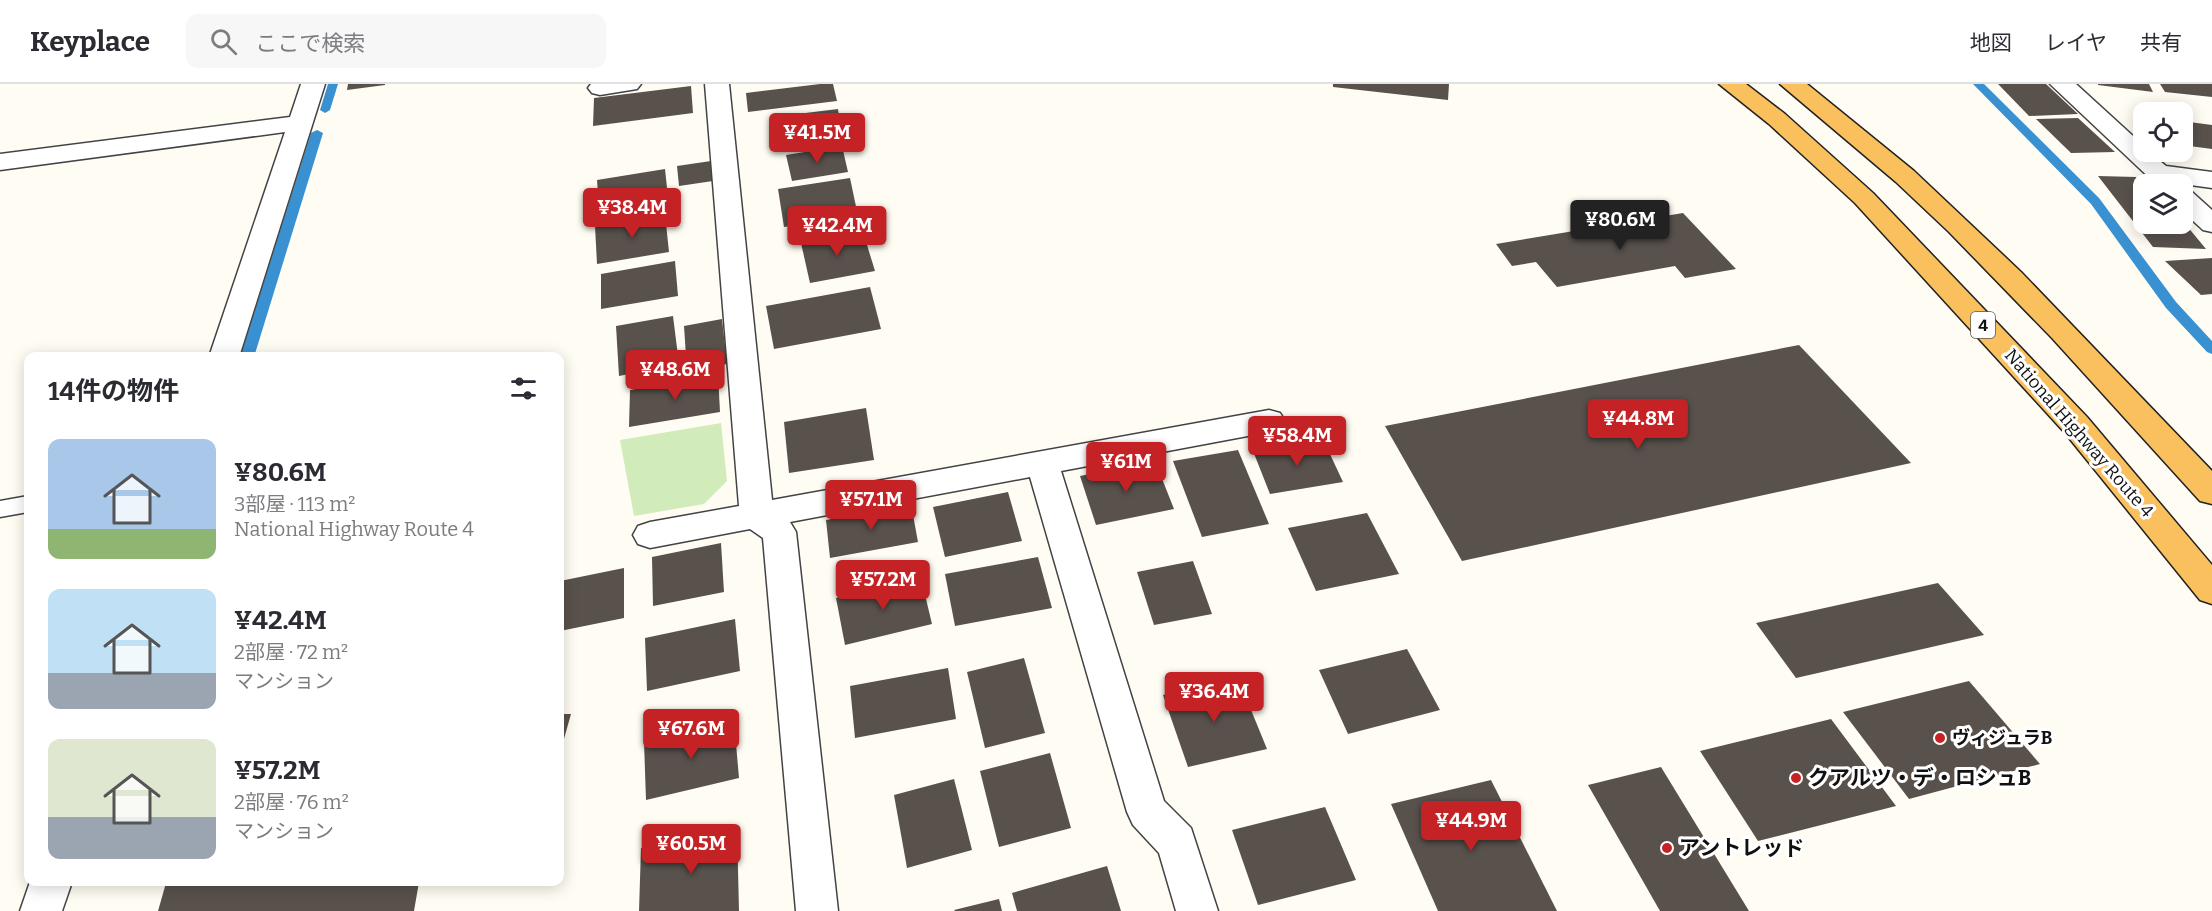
<!DOCTYPE html>
<html lang="ja">
<meta charset="utf-8">
<style>
:root{--surface:#fff;--page:#f7f7f7;--text:#2b2b33;--muted:#7c7c81;--line:#e1e1e2;--accent:#c52226}
body{margin:0;font-family:Bitter,"Noto Sans JP",serif;background:var(--page);color:var(--text);height:100vh;display:flex;flex-direction:column;font-size:22px;white-space:nowrap}
*{box-sizing:border-box;margin:0}
p{font-size:20px;color:var(--muted)}
.icon{flex:none;width:33px;height:33px;fill:none;stroke:currentColor;stroke-width:2;stroke-linecap:round;stroke-linejoin:round}
.map{position:relative;flex:1;overflow:hidden}
.drawer{position:absolute;left:24px;top:268px;width:540px;height:534px;display:flex;flex-direction:column;background:var(--surface);border-radius:12px;box-shadow:0 3px 15px #0003}
.drawer>*{flex:none}
.fabs{position:absolute;left:2133px;top:18px;display:grid;gap:12px}
.fabs a{display:grid;place-items:center;width:60px;height:60px;border-radius:12px;background:var(--surface);box-shadow:0 3px 15px #0003;font-size:30px}
.price{position:absolute;translate:-50% -51px;padding:0 14px;border-radius:6px;background:var(--accent);color:#fff;font-size:20px;line-height:39px;filter:drop-shadow(0 2px 3px #0008)}
.price::after{content:'';position:absolute;left:50%;top:36px;width:18px;height:14px;margin-left:-9px;background:inherit;clip-path:polygon(0 0,100% 0,50% 100%)}
.price.active{background:#222;color:#fff}
ul{padding:0;list-style:none}
li{display:flex;align-items:center;gap:18px;height:150px;padding:0 24px}
li span{display:grid;place-items:center;flex:none;width:168px;height:120px;border-radius:12px;color:#555}
li>.icon{margin-inline-start:auto}
span .icon{width:72px;height:72px;fill:#fffc;stroke-width:1}
li b{font-size:26px}
h2{display:flex;justify-content:space-between;align-items:center;height:72px;padding:0 24px;font-size:26px}
header{display:flex;align-items:center;gap:36px;box-sizing:border-box;height:84px;padding:0 30px;background:var(--surface);border-bottom:2px solid var(--line)}
header strong{font-size:28px}
nav{display:flex;gap:33px;margin-inline-start:auto;font-size:21px}
.search{width:420px;height:54px;background:var(--page);display:flex;align-items:center;gap:15px;box-sizing:border-box;padding:0 21px;border-radius:12px;color:var(--muted);font-size:22px}
.map>svg:first-child{display:block}
.green{fill:#d2ebba}
.lines{fill:none;stroke-linecap:round;stroke-linejoin:round}
.stream{fill:#3a91d2;fill-rule:evenodd}
.building{fill:#59514c}
.service-casing{stroke:#434343;stroke-width:3}
.minor-casing{stroke:#434343;stroke-width:3}
.trunk-casing{stroke:#212121;stroke-width:3}
.service{fill:#fff;fill-rule:evenodd}
.minor{fill:#fff;fill-rule:evenodd}
.trunk{fill:#fac05e;fill-rule:evenodd}
.poi-dot{fill:#c52226;stroke:#fff;stroke-width:2}
.labels{text-anchor:middle;stroke-width:6;stroke-linejoin:round;paint-order:stroke}
.shield{fill:#fff;stroke:#585858;stroke-width:1.5}
.shield-label{font-size:16px;font-weight:bold;fill:#101010}
.street-label{font-size:18px;fill:#101010;stroke:#fff}
.poi-label{font-size:18px;font-weight:bold;fill:#101010;stroke:#fff;text-anchor:start}
.near-poi-label{font-size:21px;font-weight:bold;fill:#101010;stroke:#fff;text-anchor:start}
</style>
<header>
<strong>Keyplace</strong>
<div class="search"><svg class="icon" aria-label="search" viewBox="0 0 24 24"><circle cx="10" cy="10" r="6"/><path d="M15 15l6 6"/></svg>ここで検索</div>
<nav><a>地図</a><a>レイヤ</a><a>共有</a></nav>
</header>
<div class="map">
<svg width="2212" height="827" viewBox="0 0 2212 827">
<rect width="100%" height="100%" fill="#fffdf3"/>
<polygon class="green" points="721,339 727,397 704,420 634,432 620,356"/>
<g class="lines">
<g class="stream">
<polygon points="328,0 338,0 330,26 325,29 320,26"/>
<polygon points="1973,0 1984,0 2099,114 2176,218 2212,257 2212,270 2207,268 2166,224 2091,120"/>
<polygon points="317,46 323,49 254,273 240,273 311,49"/>
</g>
</g>
<g class="building">
<polygon points="348,0 385,0 385,1 347,6"/>
<polygon points="820,0 833,0 837,17 748,28 746,9"/>
<polygon points="1333,0 1449,0 1448,16 1333,3"/>
<polygon points="1998,0 2046,0 2078,30 2029,32"/>
<polygon points="2098,0 2149,0 2153,8 2098,1"/>
<polygon points="2160,0 2212,0 2212,13 2165,8"/>
<polygon points="691,2 693,29 593,42 594,14"/>
<polygon points="838,25 842,51 775,59 773,33"/>
<polygon points="2078,34 2115,68 2071,69 2036,35"/>
<polygon points="2182,37 2212,41 2212,65 2182,61"/>
<polygon points="842,62 848,88 792,97 786,71"/>
<polygon points="711,77 713,97 679,102 677,82"/>
<polygon points="665,85 668,113 599,124 597,96"/>
<polygon points="2098,92 2136,93 2144,103 2144,140 2182,140 2182,136 2206,165 2153,163"/>
<polygon points="850,94 858,132 784,143 778,105"/>
<polygon points="1683,129 1736,185 1685,194 1675,182 1557,203 1536,178 1512,182 1496,160"/>
<polygon points="665,130 669,168 597,180 595,142"/>
<polygon points="863,148 875,187 810,199 801,159"/>
<polygon points="2212,174 2212,210 2201,211 2165,177"/>
<polygon points="675,177 678,212 601,225 601,190"/>
<polygon points="870,203 881,245 774,265 766,222"/>
<polygon points="673,232 679,280 619,292 616,242"/>
<polygon points="722,235 727,280 687,287 684,242"/>
<polygon points="1799,261 1911,379 1462,477 1385,342"/>
<polygon points="718,290 720,328 629,343 630,306"/>
<polygon points="866,324 874,376 789,389 784,338"/>
<polygon points="1323,355 1343,398 1270,410 1253,367"/>
<polygon points="1238,366 1269,440 1202,453 1173,377"/>
<polygon points="1155,377 1174,425 1096,441 1080,392"/>
<polygon points="1008,408 1022,457 945,473 933,423"/>
<polygon points="911,420 918,458 830,474 826,436"/>
<polygon points="1367,429 1399,490 1316,507 1288,444"/>
<polygon points="721,459 724,508 653,522 652,473"/>
<polygon points="1038,473 1052,524 955,542 945,490"/>
<polygon points="1193,477 1212,530 1154,541 1137,488"/>
<polygon points="624,484 624,534 560,547 560,497"/>
<polygon points="921,494 932,540 845,561 836,514"/>
<polygon points="1938,499 1984,551 1796,594 1756,539"/>
<polygon points="735,535 740,587 647,607 645,554"/>
<polygon points="1407,565 1440,626 1348,650 1319,586"/>
<polygon points="1024,574 1045,649 985,664 967,588"/>
<polygon points="948,584 956,635 855,654 850,602"/>
<polygon points="1238,594 1267,665 1188,683 1163,611"/>
<polygon points="1969,597 2040,680 1909,715 1843,628"/>
<polygon points="560,630 571,630 560,669"/>
<polygon points="1831,635 1896,722 1758,757 1700,667"/>
<polygon points="734,637 739,694 646,716 644,658"/>
<polygon points="1050,669 1071,744 999,763 980,687"/>
<polygon points="1661,683 1749,827 1660,827 1588,701"/>
<polygon points="954,695 972,766 907,784 894,711"/>
<polygon points="1491,696 1557,827 1438,827 1391,720"/>
<polygon points="1325,723 1356,796 1258,821 1232,746"/>
<polygon points="737,744 739,827 639,827 641,764"/>
<polygon points="1107,782 1121,827 1017,827 1012,809"/>
<polygon points="172,798 419,798 414,827 158,827 166,799"/>
<polygon points="999,815 1002,827 955,827 954,826"/>
</g>
<g class="lines">
<defs>
<polygon id="service" points="28,412 28,428 0,433 0,417"/>
<g id="minor">
<polygon points="301,0 325,0 239,273 209,273 285,48 0,86 0,70 290,33"/>
<polygon points="591,0 641,0 637,5 600,11 592,9 588,4"/>
<polygon points="705,0 729,0 772,416 1269,326 1280,329 1285,337 1280,345 1269,348 1061,387 1164,717 1191,744 1218,827 1176,827 1159,769 1133,741 1127,728 1030,393 790,438 796,448 838,827 796,827 763,454 750,445 650,464 638,460 633,451 638,442 650,438 739,422"/>
<polygon points="2050,0 2076,0 2144,62 2144,68 2149,68 2166,82 2212,88 2212,104 2183,100 2156,100"/>
<polygon points="2182,104 2191,107 2212,126 2212,148 2203,146 2182,127"/>
<polygon points="30,798 72,798 62,827 20,827"/>
</g>
<g id="trunk">
<polygon points="1719,0 1746,0 1785,30 1873,109 2087,333 2212,481 2212,520 2200,516 2065,349 1855,119 1769,40"/>
<polygon points="1780,0 1807,0 1914,87 2021,188 2212,387 2212,420 2200,417 2052,254 1949,148 1896,98"/>
</g>
</defs>
<use href="#service" class="service-casing"/>
<use href="#minor" class="minor-casing"/>
<use href="#trunk" class="trunk-casing"/>
<use href="#service" class="service"/>
<use href="#minor" class="minor"/>
<use href="#trunk" class="trunk"/>
</g>
<g class="poi-dot">
<circle cx="1940" cy="654" r="6"/>
<circle cx="1796" cy="694" r="6"/>
<circle cx="1667" cy="764" r="6"/>
</g>
<g class="labels">
<rect class="shield" x="1971" y="228" width="24" height="26" rx="4.5"/>
<g class="shield-label">
<text x="1983" y="247">4</text>
</g>
<g class="street-label">
<text transform="translate(2079 349) rotate(49)" y="6">National Highway Route 4</text>
</g>
<g class="poi-label">
<text x="1952" y="660">ヴィジュラB</text>
</g>
<g class="near-poi-label">
<text x="1808" y="701">クアルツ・デ・ロシュB</text>
<text x="1679" y="771">アントレッド</text>
</g>
</g>
</svg>
<div class="fabs">
<a><svg class="icon" aria-label="locate" viewBox="0 0 24 24"><circle cx="12" cy="12" r="6"/><path d="M12 2v4M12 18v4M2 12h4M18 12h4"/></svg></a>
<a><svg class="icon" aria-label="layers" viewBox="0 0 24 24"><path d="M12 4l9 5-9 5-9-5zM3 14l9 5 9-5"/></svg></a>
</div>
<b class="price" style="left:817px;top:80px">¥41.5M</b>
<b class="price" style="left:632px;top:155px">¥38.4M</b>
<b class="price active" style="left:1620px;top:167px">¥80.6M</b>
<b class="price" style="left:837px;top:173px">¥42.4M</b>
<b class="price" style="left:675px;top:317px">¥48.6M</b>
<b class="price" style="left:1638px;top:366px">¥44.8M</b>
<b class="price" style="left:1297px;top:383px">¥58.4M</b>
<b class="price" style="left:1126px;top:409px">¥61M</b>
<b class="price" style="left:871px;top:447px">¥57.1M</b>
<b class="price" style="left:883px;top:527px">¥57.2M</b>
<b class="price" style="left:1214px;top:639px">¥36.4M</b>
<b class="price" style="left:691px;top:676px">¥67.6M</b>
<b class="price" style="left:1471px;top:768px">¥44.9M</b>
<b class="price" style="left:691px;top:791px">¥60.5M</b>
<section class="drawer">
<h2>14件の物件<svg class="icon" aria-label="filters" viewBox="0 0 24 24"><path d="M4 7h16M4 17h16"/><circle cx="9" cy="7" r="2"/><circle cx="15" cy="17" r="2"/></svg></h2>
<ul>
<li><span style="background:linear-gradient(#a9c7e8 75%,#8fb573 0)"><svg class="icon" aria-label="home" viewBox="0 0 24 24"><path d="M3 11l9-7 9 7M6 9v11h12V9"/></svg></span><div><b>¥80.6M</b><p>3部屋 · 113 m²</p><p>National Highway Route 4</p></div></li>
<li><span style="background:linear-gradient(#bfe0f5 70%,#9aa5b1 0)"><svg class="icon" aria-label="home" viewBox="0 0 24 24"><path d="M3 11l9-7 9 7M6 9v11h12V9"/></svg></span><div><b>¥42.4M</b><p>2部屋 · 72 m²</p><p>マンション</p></div></li>
<li><span style="background:linear-gradient(#dfe7d0 65%,#9aa5b1 0)"><svg class="icon" aria-label="home" viewBox="0 0 24 24"><path d="M3 11l9-7 9 7M6 9v11h12V9"/></svg></span><div><b>¥57.2M</b><p>2部屋 · 76 m²</p><p>マンション</p></div></li>
</ul>
</section>
</div>
